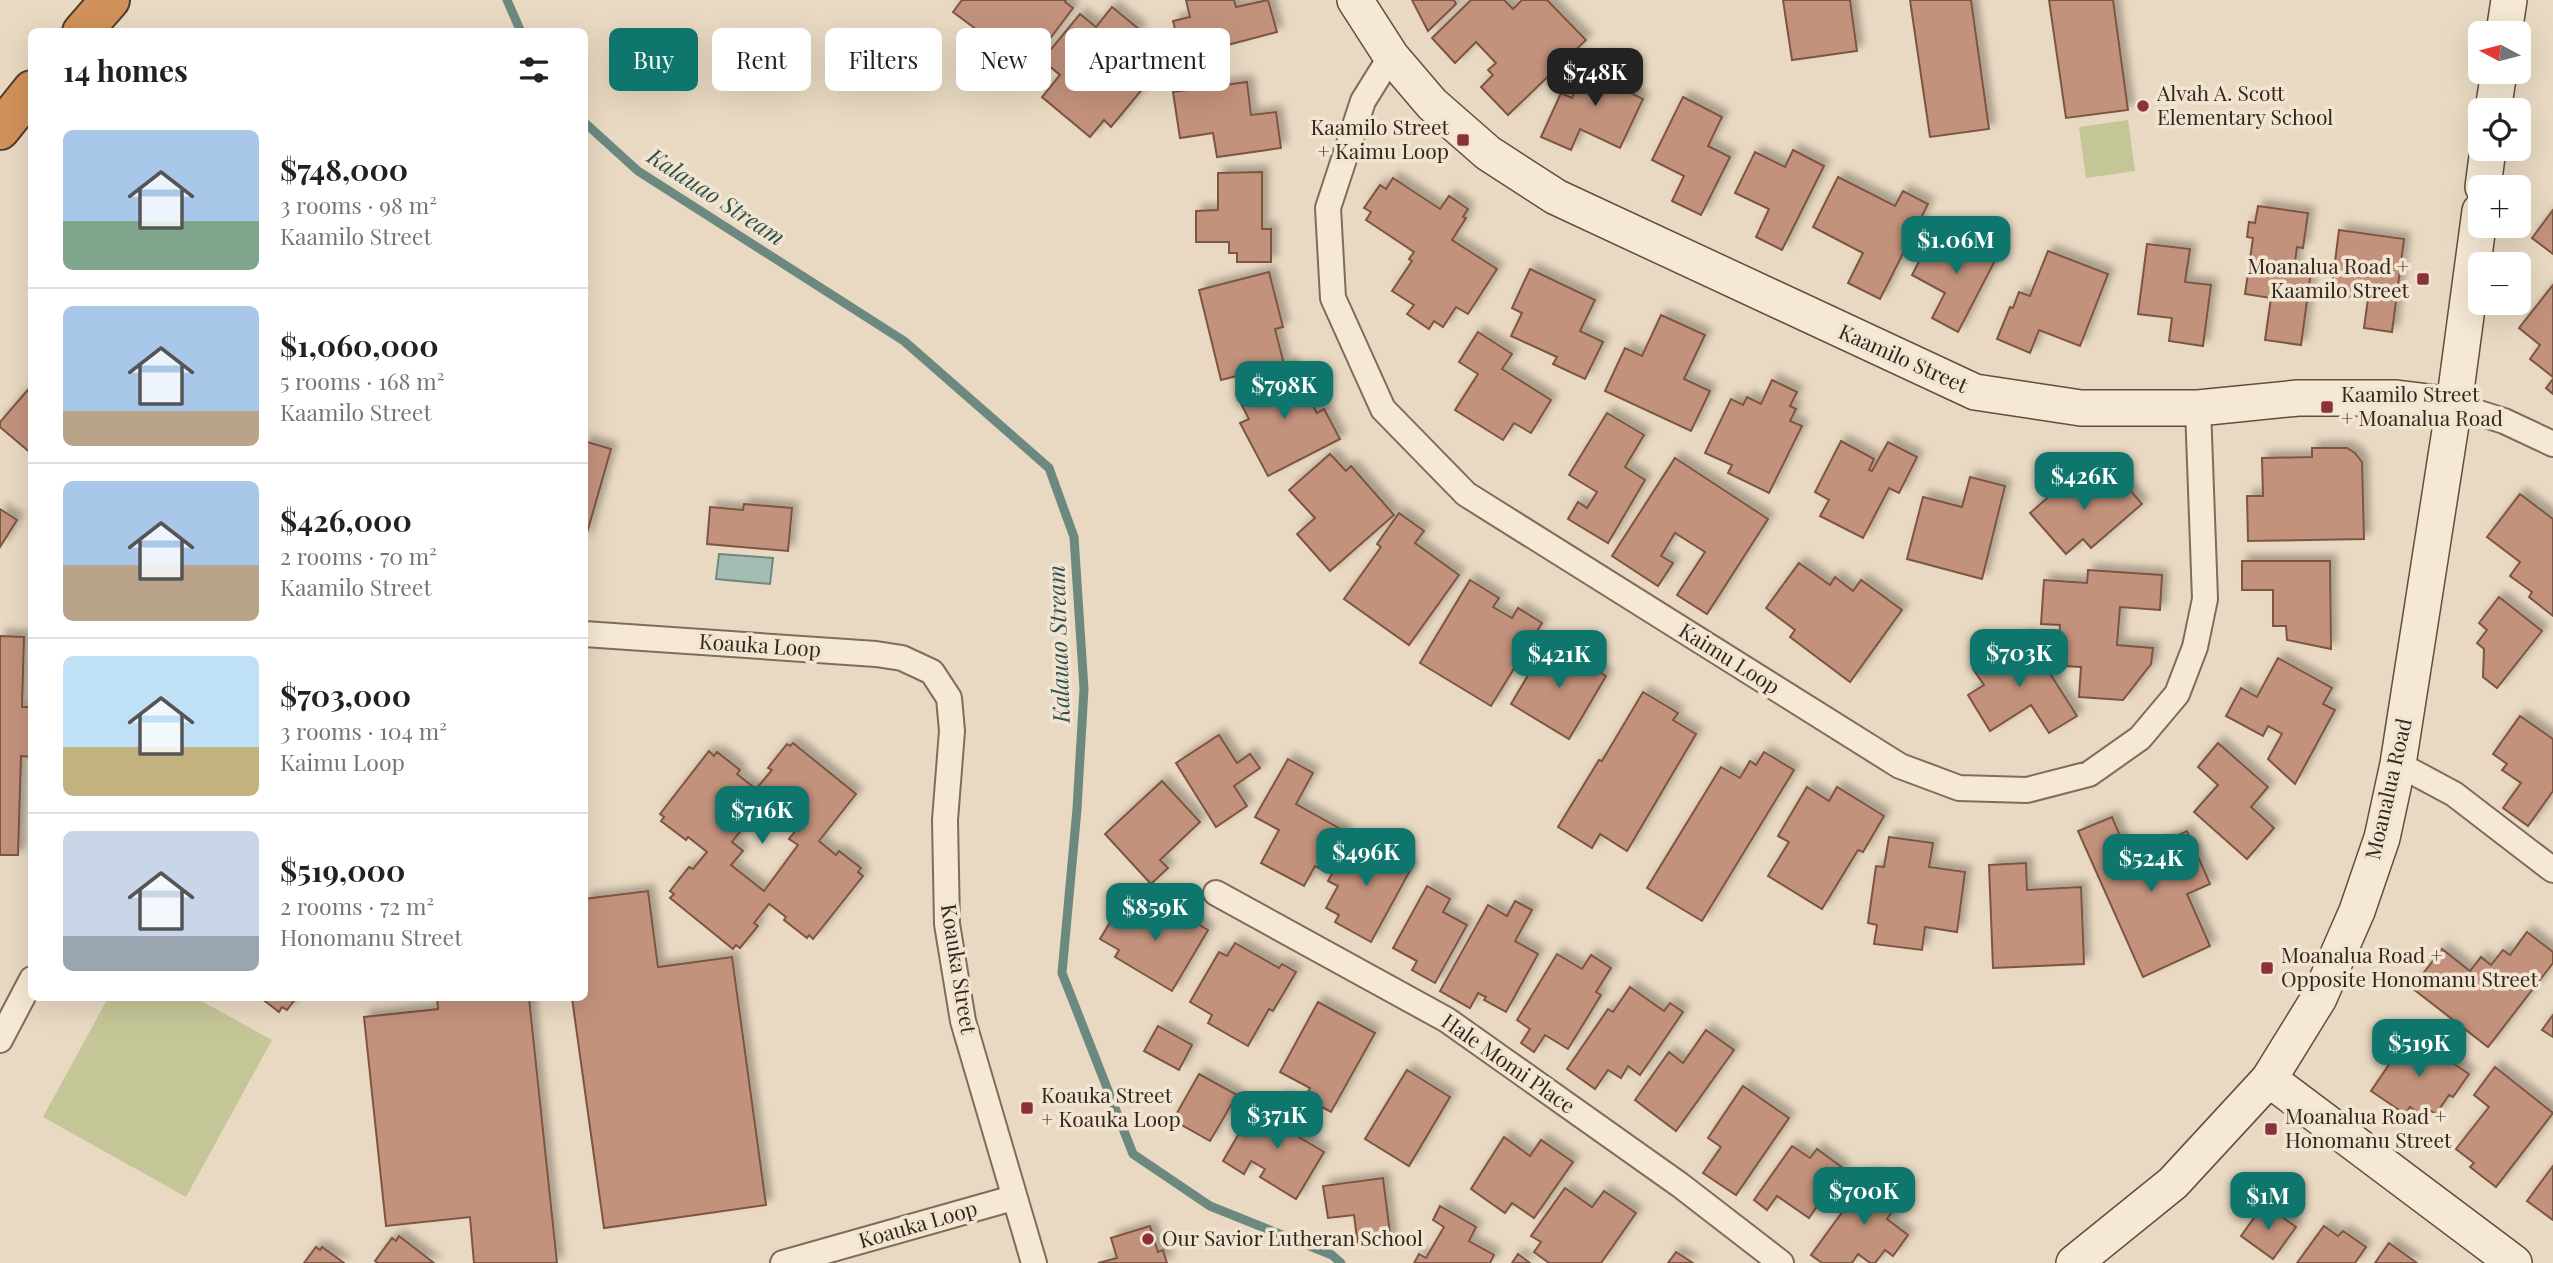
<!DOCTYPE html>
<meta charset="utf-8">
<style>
:root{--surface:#fff;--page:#f2f2f2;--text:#202124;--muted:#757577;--line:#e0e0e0;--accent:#0f766e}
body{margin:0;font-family:"Playfair Display",serif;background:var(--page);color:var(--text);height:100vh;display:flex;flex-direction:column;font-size:26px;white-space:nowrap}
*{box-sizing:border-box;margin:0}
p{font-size:23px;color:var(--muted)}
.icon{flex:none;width:38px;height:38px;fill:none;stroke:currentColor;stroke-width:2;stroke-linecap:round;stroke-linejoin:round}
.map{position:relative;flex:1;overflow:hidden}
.drawer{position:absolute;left:28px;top:28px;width:560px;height:973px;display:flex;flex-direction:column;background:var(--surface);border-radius:10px;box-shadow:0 7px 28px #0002}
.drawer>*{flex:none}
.top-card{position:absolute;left:609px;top:28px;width:665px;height:63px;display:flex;gap:14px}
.needle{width:46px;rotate:277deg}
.fabs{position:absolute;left:2468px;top:21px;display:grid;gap:14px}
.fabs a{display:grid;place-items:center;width:63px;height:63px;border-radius:10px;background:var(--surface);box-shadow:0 7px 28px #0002;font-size:35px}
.price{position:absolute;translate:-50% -60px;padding:0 16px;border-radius:14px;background:var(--accent);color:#fff;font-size:23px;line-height:46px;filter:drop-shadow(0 2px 4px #0008)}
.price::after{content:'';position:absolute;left:50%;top:42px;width:21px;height:16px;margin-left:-10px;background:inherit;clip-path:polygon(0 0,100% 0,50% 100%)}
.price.current{background:#222;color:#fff}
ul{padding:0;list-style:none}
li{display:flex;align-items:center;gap:21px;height:175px;padding:0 35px}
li+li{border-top:2px solid var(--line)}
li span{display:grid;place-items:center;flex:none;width:196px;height:140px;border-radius:10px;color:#555}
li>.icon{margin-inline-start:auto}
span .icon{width:84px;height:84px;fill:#fffc;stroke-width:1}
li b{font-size:30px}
h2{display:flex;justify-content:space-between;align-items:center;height:84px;padding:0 35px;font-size:30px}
.pill{padding:0 24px;border-radius:10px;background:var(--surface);box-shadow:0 7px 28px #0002;font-size:24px;line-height:63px}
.pill.current{background:var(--accent);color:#fff}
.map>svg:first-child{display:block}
.green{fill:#c5c697}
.water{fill:#a4bcb2;stroke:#6c897f;stroke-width:2}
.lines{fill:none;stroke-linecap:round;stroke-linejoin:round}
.stream{stroke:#6c897f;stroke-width:9}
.building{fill:#c3927b;stroke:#7d5543;stroke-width:2;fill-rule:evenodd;filter:url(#shadow)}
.street-casing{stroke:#816b5b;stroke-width:28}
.secondary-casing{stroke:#624d3e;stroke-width:38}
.highway-casing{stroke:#4f3b2f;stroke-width:42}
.street{stroke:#f5e8d4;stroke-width:24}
.secondary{stroke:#f5e8d4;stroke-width:35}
.highway{stroke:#d1915a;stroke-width:38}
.poi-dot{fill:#8a313b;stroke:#f1e5d1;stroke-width:2.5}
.labels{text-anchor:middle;stroke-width:7;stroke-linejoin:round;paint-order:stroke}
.poi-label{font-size:21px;fill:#32261e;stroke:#f1e5d1;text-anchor:start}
.street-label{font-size:21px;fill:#32261e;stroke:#f1e5d1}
.water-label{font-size:23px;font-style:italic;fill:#2e504b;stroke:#f1e5d1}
</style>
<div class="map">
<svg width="2553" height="1263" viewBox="0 0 2553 1263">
<defs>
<filter id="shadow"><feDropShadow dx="6" dy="-6" stdDeviation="3.5" flood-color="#0004"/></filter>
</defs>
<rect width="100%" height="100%" fill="#e9d9c2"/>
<g class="green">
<polygon points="2128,120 2135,171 2086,178 2079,127"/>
<polygon points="108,998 196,998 272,1040 186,1197 43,1117"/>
</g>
<polygon class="water" points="719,554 773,558 770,584 716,579"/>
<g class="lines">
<g class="stream">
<polyline points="507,0 521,32"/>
<polyline points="584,122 638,171 904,341 1049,468 1074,537 1084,689 1077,809 1062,973 1133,1154 1210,1206 1332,1255 1341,1263"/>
</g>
</g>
<g class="building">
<polygon points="962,0 1066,0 1065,2 1073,8 1016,84 1004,75 1016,59 953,12"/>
<polygon points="1186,0 1234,0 1236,7 1268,0 1277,32 1182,57 1173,21 1190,17"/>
<polygon points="1412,0 1454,0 1456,4 1428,31"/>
<polygon points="1471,0 1504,0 1513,9 1522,0 1547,0 1586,40 1508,115 1481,87 1493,75 1488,70 1496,63 1476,42 1455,63 1432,38"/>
<polygon points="1783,0 1850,0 1857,51 1792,60"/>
<polygon points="1910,0 1971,0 1989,129 1930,137"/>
<polygon points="2049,0 2113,0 2128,110 2066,118"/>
<polygon points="1112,7 1140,30 1114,61 1144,87 1111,127 1104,120 1090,137 1042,97 1060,75 1042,60 1080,14 1096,27"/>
<polygon points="1604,58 1633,71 1625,90 1643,99 1620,148 1580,129 1571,150 1541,137 1561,93 1572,98 1586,69 1596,74"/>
<polygon points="1247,82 1251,115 1276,112 1281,148 1217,157 1213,133 1180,138 1173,92"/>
<polygon points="1683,97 1722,117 1708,146 1730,157 1701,215 1672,201 1684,176 1652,160"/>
<polygon points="1793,150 1824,166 1782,250 1756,237 1769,209 1735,193 1755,152 1785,167"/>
<polygon points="1262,172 1262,229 1271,229 1271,262 1237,262 1237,253 1229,253 1229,242 1196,242 1196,211 1218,210 1218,173"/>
<polygon points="1838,177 1895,206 1903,191 1928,204 1880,299 1848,283 1863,253 1813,227"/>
<polygon points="1393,178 1440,209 1449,196 1468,209 1463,217 1466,218 1452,240 1497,269 1468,314 1456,307 1443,327 1434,321 1429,329 1407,314 1414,305 1392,291 1412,261 1409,259 1414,252 1366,220 1371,212 1364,208 1380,185 1386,189"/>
<polygon points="2258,206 2308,213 2303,248 2297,247 2294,269 2311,271 2301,345 2265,340 2271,298 2245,294 2253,238 2247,237 2249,222 2255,223"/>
<polygon points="2553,210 2553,254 2532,238"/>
<polygon points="2339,230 2404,239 2392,332 2364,328 2368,299 2331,294"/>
<polygon points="1970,233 2001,249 1958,332 1932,318 1945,293 1912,275 1932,236 1961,251"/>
<polygon points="2147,244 2190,249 2185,282 2211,285 2203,346 2169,341 2172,318 2138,314"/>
<polygon points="2048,251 2108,274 2080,346 2039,330 2030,353 1997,339 2010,307 2013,308 2019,292 2030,296"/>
<polygon points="1530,269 1595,300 1580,331 1603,342 1585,379 1553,364 1557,357 1511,336 1522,313 1512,308"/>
<polygon points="1269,272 1283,327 1275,329 1284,364 1221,380 1199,290"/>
<polygon points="2553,285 2553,377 2530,359 2540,345 2519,328"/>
<polygon points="1661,315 1705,335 1684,379 1710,391 1691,431 1605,391 1625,348 1642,356"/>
<polygon points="1478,332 1512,354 1502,369 1551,400 1531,433 1514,423 1503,440 1455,410 1478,374 1459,362"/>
<polygon points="1291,364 1317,413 1324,409 1340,439 1268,476 1240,423 1249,419 1236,394"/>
<polygon points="2553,379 2553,394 2546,388"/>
<polygon points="1772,380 1797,392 1790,406 1796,409 1790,421 1802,426 1769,493 1728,473 1732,465 1705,453 1731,399 1743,405 1747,397 1761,404"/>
<polygon points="32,385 32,454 0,427 0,422"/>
<polygon points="1607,413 1644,435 1625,467 1645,480 1608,543 1568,519 1578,502 1587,508 1597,492 1569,475"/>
<polygon points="584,441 611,449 585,540 584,539"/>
<polygon points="1841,441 1874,459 1869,470 1872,471 1888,442 1917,457 1899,493 1889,488 1863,538 1820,516 1829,500 1815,492"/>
<polygon points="2312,448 2347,448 2355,453 2362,462 2364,539 2248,541 2247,496 2263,496 2262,458 2312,457"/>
<polygon points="1330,454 1346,471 1351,466 1394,515 1330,571 1297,534 1315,518 1289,490"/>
<polygon points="1675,458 1768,519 1707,614 1677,595 1705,552 1675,533 1661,556 1673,563 1658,586 1612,556"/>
<polygon points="2077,472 2098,496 2119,477 2142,504 2091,548 2083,539 2066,554 2030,513"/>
<polygon points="1970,477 2005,486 1982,579 1907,559 1923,497 1962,507"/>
<polygon points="2520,494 2553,519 2553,616 2529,597 2532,592 2510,576 2520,562 2487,537"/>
<polygon points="744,504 792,508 788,551 707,544 710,507 743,510"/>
<polygon points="0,509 17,520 0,547"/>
<polygon points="1399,513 1424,531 1415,543 1459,575 1409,645 1344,599 1381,547 1377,544"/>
<polygon points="2242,561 2330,561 2331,649 2287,640 2286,626 2273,626 2273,590 2242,590"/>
<polygon points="1799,563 1830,585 1835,577 1853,591 1861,580 1902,610 1850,682 1790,637 1795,630 1766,608"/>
<polygon points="2088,570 2162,575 2160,610 2120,607 2117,645 2153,648 2151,664 2123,700 2079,697 2081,667 2065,666 2067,645 2058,645 2060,625 2041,624 2044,580 2087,583"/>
<polygon points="1470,580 1499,598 1493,607 1512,618 1518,608 1542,623 1491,706 1420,663"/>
<polygon points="2499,597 2542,631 2497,688 2483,677 2484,649 2477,643 2487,630 2479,623"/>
<polygon points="0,636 24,637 22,707 32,707 32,757 21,756 18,855 0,855"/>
<polygon points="2026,636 2077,716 2049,733 2031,705 1990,731 1968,695 1984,685 1973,669"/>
<polygon points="1548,642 1606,676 1569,739 1511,704"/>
<polygon points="2278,658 2332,688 2323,704 2335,710 2295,784 2268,759 2282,734 2268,726 2263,736 2226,716 2241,688 2257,697"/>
<polygon points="1643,692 1678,713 1673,720 1696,734 1627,851 1600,834 1592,848 1558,827 1599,760 1602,761"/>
<polygon points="2520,716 2553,739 2553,791 2528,826 2503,808 2521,783 2502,770 2507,764 2493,754"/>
<polygon points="1219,735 1237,763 1250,754 1260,768 1234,786 1247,806 1216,827 1176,763"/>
<path d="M793 743 856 794 819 841 836 855 839 851 861 868 858 872 863 876 813 939 809 935 807 938 784 920 786 917 769 904 754 923 758 926 740 948 736 945 733 949 670 898 674 894 670 891 689 867 693 869 707 852 688 837 686 840 661 821 664 817 660 814 709 751 714 756 717 752 740 770 737 774 756 789 772 770 768 768 787 744 790 746ZM766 798 800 825 789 839 798 845 764 891 731 865 743 851 732 842Z"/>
<polygon points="2218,743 2268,787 2251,807 2274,828 2247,859 2194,812 2218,785 2198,767"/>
<polygon points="1764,752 1794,770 1702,921 1647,888 1721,767 1740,778 1750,761 1756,765"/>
<polygon points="1288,759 1313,773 1296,804 1346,832 1324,871 1315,866 1304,886 1261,863 1279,830 1255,817"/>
<polygon points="1162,781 1200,822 1160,860 1168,868 1151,884 1105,834"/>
<polygon points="1807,787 1829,801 1837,787 1884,816 1863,852 1858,850 1822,909 1768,876 1789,842 1778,836"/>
<polygon points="2112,817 2129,857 2187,831 2210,884 2187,894 2210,946 2143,977 2078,831"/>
<polygon points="1889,837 1933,843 1929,867 1965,872 1957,932 1925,927 1922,950 1874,944 1877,925 1868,923 1876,866 1884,867"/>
<polygon points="1349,842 1362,849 1366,842 1412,867 1371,942 1335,922 1339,915 1326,908 1338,886 1328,881"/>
<polygon points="2026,863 2027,890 2081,887 2084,964 1993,968 1989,865"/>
<polygon points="1427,886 1450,899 1443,912 1467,925 1435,983 1412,970 1417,961 1393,948"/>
<polygon points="648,891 658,967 732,957 766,1205 604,1228 572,998 584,998 584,899"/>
<polygon points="1515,901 1532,910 1515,941 1538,954 1506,1012 1484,1000 1486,997 1478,993 1470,1008 1440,991 1488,905 1507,916"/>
<polygon points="1120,906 1138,916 1143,907 1161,917 1168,906 1208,930 1172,991 1115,957 1119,950 1100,939"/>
<polygon points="2527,932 2553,952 2553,963 2488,1047 2412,988 2442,949 2470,971 2481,957 2491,965 2503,950 2510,955"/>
<polygon points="1235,943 1279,968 1282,964 1296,972 1273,1011 1269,1009 1248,1046 1208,1023 1212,1015 1190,1002 1219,952 1227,956"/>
<polygon points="1557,954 1582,969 1591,955 1611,968 1596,992 1601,995 1568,1049 1545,1035 1534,1052 1521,1043 1530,1029 1517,1020"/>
<polygon points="1630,987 1664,1011 1670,1003 1683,1012 1640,1075 1628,1066 1621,1078 1608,1070 1595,1089 1567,1069 1608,1009 1613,1012"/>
<polygon points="261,998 296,998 287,1010 282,1007 279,1012"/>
<polygon points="437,998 529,998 557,1263 474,1263 470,1217 386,1226 364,1017 438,1009"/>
<polygon points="1318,1002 1375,1033 1331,1112 1305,1098 1310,1088 1280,1072"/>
<polygon points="2553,1015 2553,1037 2542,1030"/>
<polygon points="1158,1026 1192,1045 1179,1070 1144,1051"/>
<polygon points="1706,1030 1734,1050 1676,1131 1635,1100 1669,1052 1683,1063"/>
<polygon points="2410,1034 2469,1074 2453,1097 2449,1095 2436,1114 2426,1108 2421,1115 2410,1107 2405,1114 2371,1091"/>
<polygon points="2495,1067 2553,1113 2496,1187 2470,1167 2474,1163 2456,1149 2489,1107 2474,1095"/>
<polygon points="1407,1070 1450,1097 1409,1166 1365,1139"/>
<polygon points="1199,1074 1237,1095 1210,1141 1173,1120"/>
<polygon points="1743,1086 1789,1118 1736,1195 1703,1173 1721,1147 1708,1138"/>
<polygon points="1283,1097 1302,1109 1289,1131 1324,1152 1296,1199 1260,1177 1265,1169 1251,1161 1244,1174 1223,1161 1244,1125 1260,1135"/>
<polygon points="1504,1137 1530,1156 1541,1140 1573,1162 1534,1218 1512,1203 1505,1213 1471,1189"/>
<polygon points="1792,1146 1810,1158 1817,1149 1843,1168 1809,1218 1777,1196 1767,1210 1754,1200"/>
<polygon points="2553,1166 2553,1220 2527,1201"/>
<polygon points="1870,1174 1903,1197 1887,1219 1908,1235 1893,1256 1885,1250 1875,1263 1870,1263 1858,1254 1852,1263 1822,1263 1811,1255"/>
<polygon points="1383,1178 1391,1241 1358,1246 1354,1215 1328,1218 1323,1186"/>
<polygon points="1565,1188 1592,1207 1604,1191 1636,1213 1601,1263 1549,1263 1534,1252 1541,1242 1531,1236"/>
<polygon points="2264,1204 2296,1227 2273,1259 2241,1236"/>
<polygon points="1440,1206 1476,1227 1469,1241 1494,1255 1490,1263 1414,1263 1419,1254 1426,1258 1444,1227 1433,1220"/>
<polygon points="1150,1226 1158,1252 1163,1250 1167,1263 1098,1263 1117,1258 1111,1238"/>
<polygon points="2324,1226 2338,1236 2343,1231 2366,1247 2355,1263 2297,1263"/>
<polygon points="399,1236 434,1263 378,1263 375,1261 392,1238 396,1241"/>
<polygon points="2389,1243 2417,1263 2375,1263"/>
<polygon points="316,1247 320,1250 322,1247 344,1263 304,1263"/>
<polygon points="1676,1252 1693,1263 1668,1263"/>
<polygon points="1518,1254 1530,1263 1512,1263"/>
</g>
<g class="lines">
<defs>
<g id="street">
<polyline points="1391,56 1363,101 1328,208 1333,298 1383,409 1466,494 1900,766 1959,788 2027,790 2089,774 2140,738 2177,694 2195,647 2205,599 2198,408"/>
<polyline points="2454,405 2504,421 2553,444"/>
<polyline points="584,634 876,654 902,658 932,672 949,698 952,731 945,820 947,924 963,1021 1034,1263"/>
<polyline points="2398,764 2454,794 2553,870"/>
<polyline points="1216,893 1447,1020 1680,1185 1781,1263"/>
<polyline points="0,1040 32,979"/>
<polyline points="783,1263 1013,1198"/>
</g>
<g id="secondary">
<polyline points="1355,0 1391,56 1432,104 1488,153 1556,197 1975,392 2081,408 2198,408 2298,398 2396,398 2454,405"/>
<polyline points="2504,33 2509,0"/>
<polyline points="2493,110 2499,72"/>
<polyline points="2483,187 2488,149"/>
<polyline points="2269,1079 2514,1263"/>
<polyline points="2074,1263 2173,1183 2269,1079 2319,998 2357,911 2382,838 2398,764 2454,405 2480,211"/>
</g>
<g id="highway">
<polyline points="82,32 110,0"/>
<polyline points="0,130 32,90"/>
</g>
</defs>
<use href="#street" class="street-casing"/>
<use href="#secondary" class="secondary-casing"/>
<use href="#highway" class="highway-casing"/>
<use href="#street" class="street"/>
<use href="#secondary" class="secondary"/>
<use href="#highway" class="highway"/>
</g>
<g class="poi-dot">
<circle cx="2143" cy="106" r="7"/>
<rect x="1456" y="133" width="14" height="14" rx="3.5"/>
<rect x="2416" y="272" width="14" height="14" rx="3.5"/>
<rect x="2320" y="400" width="14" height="14" rx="3.5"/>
<rect x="2260" y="961" width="14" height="14" rx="3.5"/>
<rect x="1020" y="1101" width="14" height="14" rx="3.5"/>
<rect x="2264" y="1122" width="14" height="14" rx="3.5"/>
<circle cx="1148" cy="1239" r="7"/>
</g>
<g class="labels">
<g class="poi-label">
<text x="2157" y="101">Alvah A. Scott<tspan x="2157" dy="24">Elementary School</tspan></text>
<text x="1449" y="135" text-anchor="end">Kaamilo Street<tspan x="1449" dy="24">+ Kaimu Loop</tspan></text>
<text x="2409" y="274" text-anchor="end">Moanalua Road +<tspan x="2409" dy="24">Kaamilo Street</tspan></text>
<text x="2341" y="402">Kaamilo Street<tspan x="2341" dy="24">+ Moanalua Road</tspan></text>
<text x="2281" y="963">Moanalua Road +<tspan x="2281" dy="24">Opposite Honomanu Street</tspan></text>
<text x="1041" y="1103">Koauka Street<tspan x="1041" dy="24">+ Koauka Loop</tspan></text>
<text x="2285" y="1124">Moanalua Road +<tspan x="2285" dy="24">Honomanu Street</tspan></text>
<text x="1162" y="1246">Our Savior Lutheran School</text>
</g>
<g class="street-label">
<text transform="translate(1903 359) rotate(24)" y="7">Kaamilo Street</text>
<text transform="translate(760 646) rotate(4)" y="7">Koauka Loop</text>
<text transform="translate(1729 659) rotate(32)" y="7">Kaimu Loop</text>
<text transform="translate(2389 789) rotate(-77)" y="7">Moanalua Road</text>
<text transform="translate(958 969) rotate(81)" y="7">Koauka Street</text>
<text transform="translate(1508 1064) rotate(35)" y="7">Hale Momi Place</text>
<text transform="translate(918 1225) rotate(-16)" y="7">Koauka Loop</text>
</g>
<g class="water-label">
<text transform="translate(716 197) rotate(33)" y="8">Kalauao Stream</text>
<text transform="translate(1059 644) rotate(-92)" y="8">Kalauao Stream</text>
</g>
</g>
</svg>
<div class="fabs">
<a><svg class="needle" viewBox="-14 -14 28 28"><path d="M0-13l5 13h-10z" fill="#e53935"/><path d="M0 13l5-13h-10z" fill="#757577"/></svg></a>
<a><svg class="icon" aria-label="locate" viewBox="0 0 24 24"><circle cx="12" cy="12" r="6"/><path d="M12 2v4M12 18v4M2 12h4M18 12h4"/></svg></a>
<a>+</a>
<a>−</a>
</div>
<b class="price current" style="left:1595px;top:108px">$748K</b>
<b class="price" style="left:1956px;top:276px">$1.06M</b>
<b class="price" style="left:1284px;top:421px">$798K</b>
<b class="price" style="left:2084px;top:512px">$426K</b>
<b class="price" style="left:2019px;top:689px">$703K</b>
<b class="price" style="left:1559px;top:690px">$421K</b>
<b class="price" style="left:762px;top:846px">$716K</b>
<b class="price" style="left:1366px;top:888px">$496K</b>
<b class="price" style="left:2151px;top:894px">$524K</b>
<b class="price" style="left:1155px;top:943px">$859K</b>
<b class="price" style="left:2419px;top:1079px">$519K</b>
<b class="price" style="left:1277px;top:1151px">$371K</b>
<b class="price" style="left:1864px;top:1227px">$700K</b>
<b class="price" style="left:2268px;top:1232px">$1M</b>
<div class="top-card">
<a class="pill current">Buy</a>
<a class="pill">Rent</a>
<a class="pill">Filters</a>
<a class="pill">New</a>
<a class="pill">Apartment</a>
</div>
<section class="drawer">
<h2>14 homes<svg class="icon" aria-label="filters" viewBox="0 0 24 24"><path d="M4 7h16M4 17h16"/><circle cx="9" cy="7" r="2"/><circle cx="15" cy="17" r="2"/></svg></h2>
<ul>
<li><span style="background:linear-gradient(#a9c7e8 65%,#7fa58c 0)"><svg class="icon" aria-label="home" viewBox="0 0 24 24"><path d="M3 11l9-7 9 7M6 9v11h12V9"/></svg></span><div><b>$748,000</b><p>3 rooms · 98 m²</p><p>Kaamilo Street</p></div></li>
<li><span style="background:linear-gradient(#a9c7e8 75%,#b9a48a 0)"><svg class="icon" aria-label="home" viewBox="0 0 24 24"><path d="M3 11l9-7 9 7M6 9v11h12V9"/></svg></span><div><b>$1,060,000</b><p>5 rooms · 168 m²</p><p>Kaamilo Street</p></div></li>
<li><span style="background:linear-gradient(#a9c7e8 60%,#b9a48a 0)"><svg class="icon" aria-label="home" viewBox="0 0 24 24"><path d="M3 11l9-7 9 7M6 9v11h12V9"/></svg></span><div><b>$426,000</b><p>2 rooms · 70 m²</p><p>Kaamilo Street</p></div></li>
<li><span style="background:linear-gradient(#bfe0f5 65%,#c2b280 0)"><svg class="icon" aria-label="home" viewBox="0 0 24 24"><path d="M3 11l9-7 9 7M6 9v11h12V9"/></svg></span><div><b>$703,000</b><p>3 rooms · 104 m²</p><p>Kaimu Loop</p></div></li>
<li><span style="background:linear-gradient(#c9d6e8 75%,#9aa5b1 0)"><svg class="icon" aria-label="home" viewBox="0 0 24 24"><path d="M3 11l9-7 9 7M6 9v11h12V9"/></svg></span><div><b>$519,000</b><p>2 rooms · 72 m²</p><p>Honomanu Street</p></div></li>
</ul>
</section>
</div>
